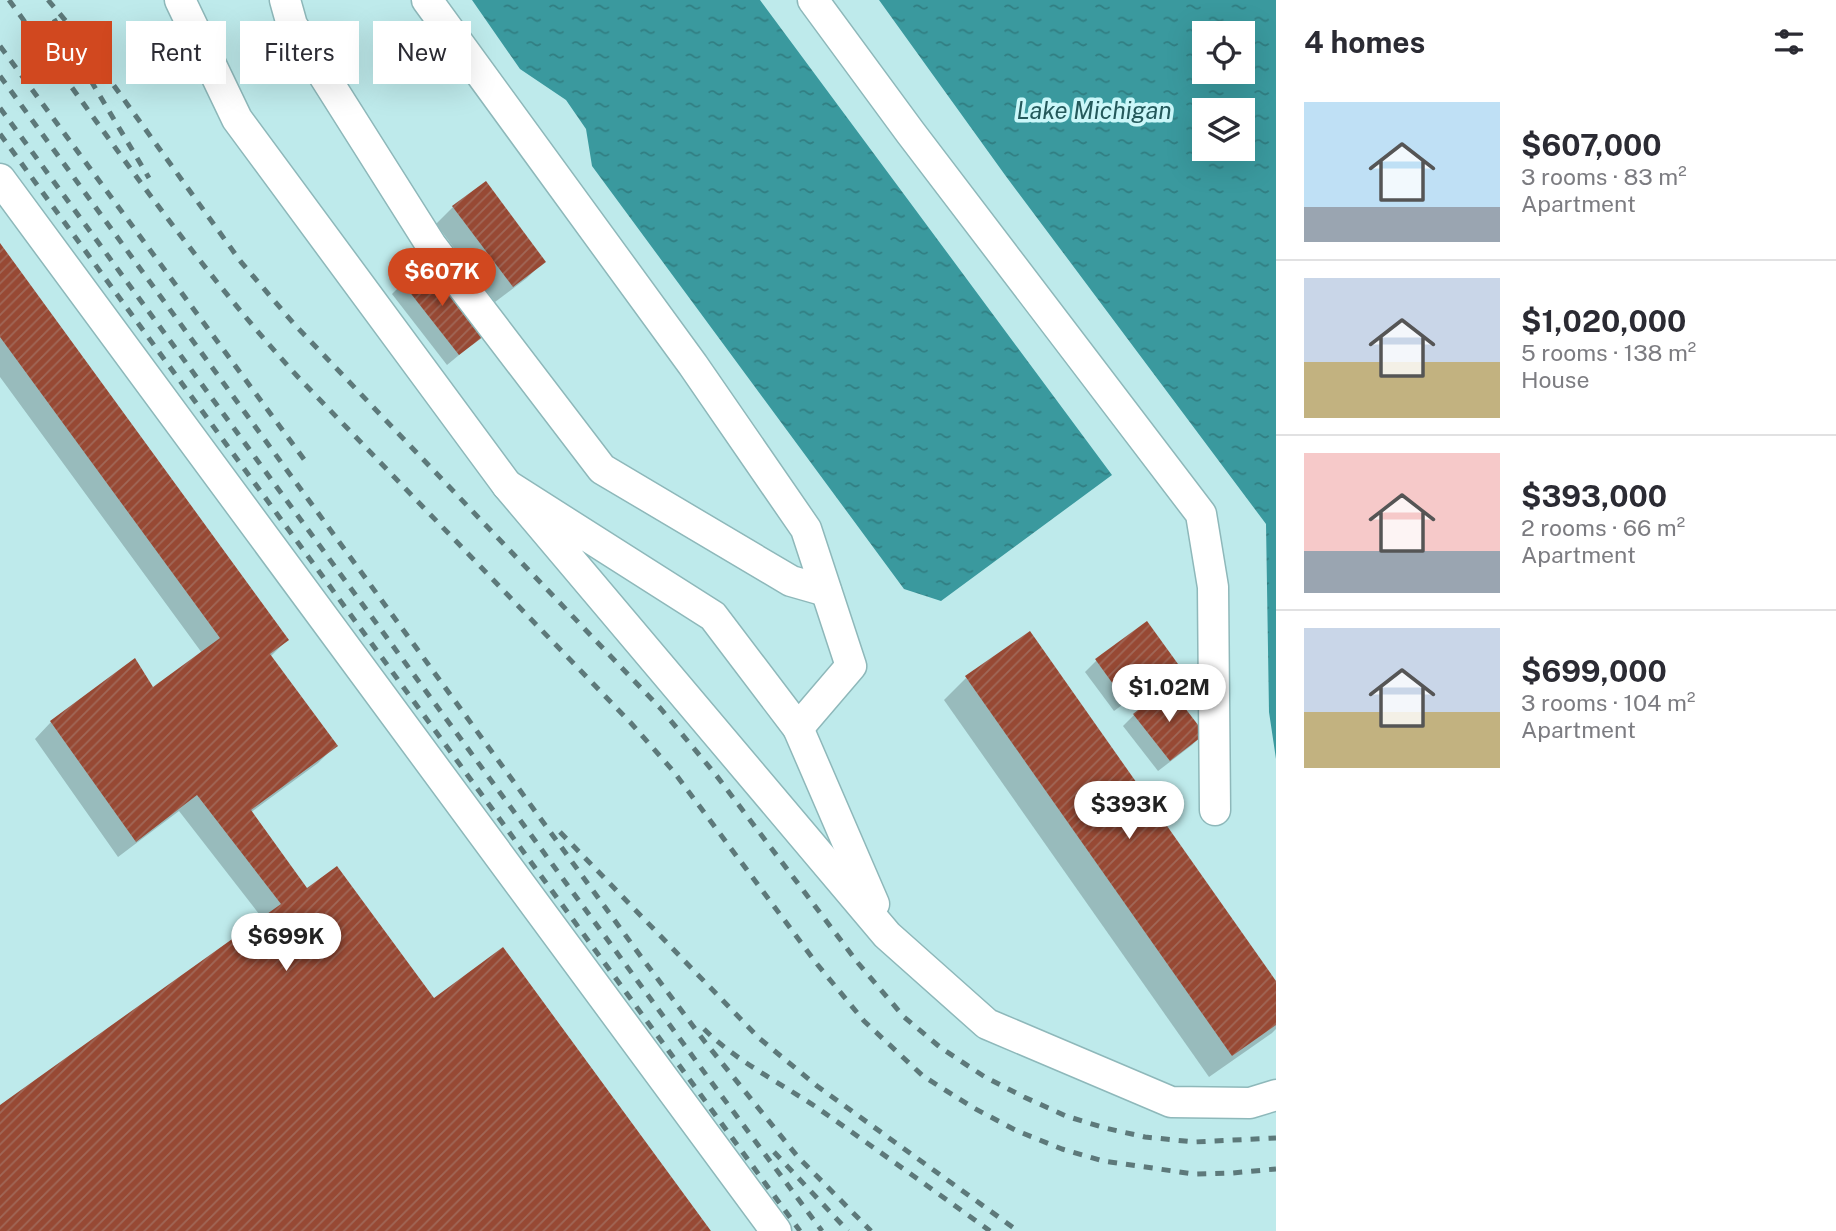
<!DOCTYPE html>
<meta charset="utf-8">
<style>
:root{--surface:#fff;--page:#f2f2f3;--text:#2b2b33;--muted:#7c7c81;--line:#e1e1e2;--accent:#d1481f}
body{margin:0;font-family:"Public Sans",sans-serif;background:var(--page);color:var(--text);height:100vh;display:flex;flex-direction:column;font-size:26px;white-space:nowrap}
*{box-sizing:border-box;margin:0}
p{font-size:23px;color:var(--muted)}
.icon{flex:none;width:38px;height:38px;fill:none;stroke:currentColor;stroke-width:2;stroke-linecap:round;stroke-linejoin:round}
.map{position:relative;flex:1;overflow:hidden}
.sheet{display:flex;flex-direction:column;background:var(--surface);width:560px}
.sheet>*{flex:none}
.hud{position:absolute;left:21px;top:21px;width:665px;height:63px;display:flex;gap:14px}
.fabs{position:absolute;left:1192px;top:21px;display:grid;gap:14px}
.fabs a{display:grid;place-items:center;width:63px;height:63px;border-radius:0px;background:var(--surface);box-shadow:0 7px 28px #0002;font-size:35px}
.price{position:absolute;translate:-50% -60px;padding:0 16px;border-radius:24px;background:#fff;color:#222;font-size:23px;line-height:46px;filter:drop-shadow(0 2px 4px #0008)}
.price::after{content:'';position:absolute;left:50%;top:42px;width:21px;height:16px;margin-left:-10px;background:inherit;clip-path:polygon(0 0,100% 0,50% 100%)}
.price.current{background:var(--accent);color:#fff}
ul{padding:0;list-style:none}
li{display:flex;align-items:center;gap:21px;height:175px;padding:0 28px}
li+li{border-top:2px solid var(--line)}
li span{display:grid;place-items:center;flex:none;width:196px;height:140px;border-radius:0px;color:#555}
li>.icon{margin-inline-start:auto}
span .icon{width:84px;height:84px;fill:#fffc;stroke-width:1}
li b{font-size:30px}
h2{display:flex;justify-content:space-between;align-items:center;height:84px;padding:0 28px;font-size:30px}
.pill{padding:0 24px;border-radius:0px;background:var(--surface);box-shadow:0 7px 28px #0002;font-size:24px;line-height:63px}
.pill.current{background:var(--accent);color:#fff}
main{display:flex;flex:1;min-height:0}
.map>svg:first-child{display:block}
.water{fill:url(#water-ripples);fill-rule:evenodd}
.shadow{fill:#0003}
.building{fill:url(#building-hatch)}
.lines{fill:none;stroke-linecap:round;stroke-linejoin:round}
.minor-casing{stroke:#8eb8ba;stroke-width:33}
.minor{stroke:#fff;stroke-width:30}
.rail{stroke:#5d797a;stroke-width:5;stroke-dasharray:9 9;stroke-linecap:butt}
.labels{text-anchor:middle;stroke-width:7;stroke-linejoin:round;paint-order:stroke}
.water-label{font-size:24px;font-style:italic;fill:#24595b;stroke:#cbf7f9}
</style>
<main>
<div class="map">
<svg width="1276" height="1231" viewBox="0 0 1276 1231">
<defs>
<pattern id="water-ripples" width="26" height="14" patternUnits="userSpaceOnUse" patternTransform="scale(1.75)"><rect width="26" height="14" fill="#3a999e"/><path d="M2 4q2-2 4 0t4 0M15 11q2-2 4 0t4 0" fill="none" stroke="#317e82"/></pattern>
<pattern id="building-hatch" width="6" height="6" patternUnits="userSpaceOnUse" patternTransform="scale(1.75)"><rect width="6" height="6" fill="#974934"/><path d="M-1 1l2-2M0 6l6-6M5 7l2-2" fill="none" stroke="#a06858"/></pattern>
</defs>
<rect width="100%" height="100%" fill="#beeaeb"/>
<g class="water">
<polygon points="472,0 760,0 1112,475 941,601 904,589 592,166 586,129 566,100 520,69"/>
<path d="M879 0H1276V759L1269 712 1266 524 1005 175ZM1204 33H1242V72H1204ZM1204 110H1242V149H1204Z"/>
</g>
<g class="shadow">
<polygon points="453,207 544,261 527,278 495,302 436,224"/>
<polygon points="0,246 287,640 270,657 335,746 318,763 250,813 307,891 433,1001 709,1231 0,1231 0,1107 263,919 179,811 118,857 35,739 51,722 153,690 202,653 0,377"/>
<polygon points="403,283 482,336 447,365 392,294"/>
<polygon points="1147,624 1175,663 1164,674 1114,711 1085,672 1096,661"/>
<polygon points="966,678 1276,985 1276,1029 1272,1033 1209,1077 944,700"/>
<polygon points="1168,689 1203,734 1192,745 1158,771 1123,726 1134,715"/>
</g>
<g class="building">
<polygon points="486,181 546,262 513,287 452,206"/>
<polygon points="0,243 289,640 270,654 338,746 251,810 307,888 337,866 434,998 503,947 711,1231 0,1231 0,1105 281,904 197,795 136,842 50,721 135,658 153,687 220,638 0,337"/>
<polygon points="426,262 484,336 459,355 401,281"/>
<polygon points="1147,621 1178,664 1126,702 1095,659"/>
<polygon points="1030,631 1276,981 1276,1025 1232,1056 965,676"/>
<polygon points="1168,686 1205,734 1170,761 1133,714"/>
</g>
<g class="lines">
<defs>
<g id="minor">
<polyline points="180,0 237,119 507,485"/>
<polyline points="285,0 292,25 431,245 602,469 791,581 826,591"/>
<polyline points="427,0 693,365 806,529 851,666 798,728 713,616 507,485 887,935 987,1024 1171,1102 1250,1103 1276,1095"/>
<polyline points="813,0 910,132 1201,514 1213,587 1215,810"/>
<polyline points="0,179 776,1231"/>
<polyline points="798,728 874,904"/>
</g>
</defs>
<use href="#minor" class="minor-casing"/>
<use href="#minor" class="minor"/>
<g class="rail">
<path d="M9 0C102 128 191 260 298 377L630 722 674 772 817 964 864 1021 923 1076 972 1107 1015 1130 1062 1149 1103 1161 1194 1174 1232 1173 1276 1169"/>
<polyline points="48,0 76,33 241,262 295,325 661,709 716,775 858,963 904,1017 941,1048 985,1077 1024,1097 1066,1116 1105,1128 1145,1137 1194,1142 1276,1138"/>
<polyline points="54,19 149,178"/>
<polyline points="0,46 306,462"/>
<polyline points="0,76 642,958 705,1042 798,1157 871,1231"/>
<polyline points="0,108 715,1087 822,1231"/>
<polyline points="0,134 800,1231"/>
<polyline points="560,832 759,1038 817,1086 1018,1231"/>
<path d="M704 1029C737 1062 781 1083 819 1109 876 1149 933 1190 990 1231"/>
<polyline points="774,1152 848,1231"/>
</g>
</g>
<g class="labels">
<g class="water-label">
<text x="1094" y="119">Lake Michigan</text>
</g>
</g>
</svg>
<div class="fabs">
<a><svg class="icon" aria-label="locate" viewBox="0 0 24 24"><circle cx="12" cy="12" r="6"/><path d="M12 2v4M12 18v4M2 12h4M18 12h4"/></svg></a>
<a><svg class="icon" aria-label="layers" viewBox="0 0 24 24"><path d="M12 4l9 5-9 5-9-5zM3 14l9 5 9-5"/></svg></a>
</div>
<b class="price current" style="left:442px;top:308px">$607K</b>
<b class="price" style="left:1169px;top:724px">$1.02M</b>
<b class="price" style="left:1129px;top:841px">$393K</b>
<b class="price" style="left:286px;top:973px">$699K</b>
<div class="hud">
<a class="pill current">Buy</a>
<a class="pill">Rent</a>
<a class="pill">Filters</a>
<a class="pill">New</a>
</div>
</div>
<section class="sheet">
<h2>4 homes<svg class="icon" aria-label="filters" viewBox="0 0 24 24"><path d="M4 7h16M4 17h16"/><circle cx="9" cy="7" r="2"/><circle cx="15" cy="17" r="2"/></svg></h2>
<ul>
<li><span style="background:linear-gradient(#bfe0f5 75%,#9aa5b1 0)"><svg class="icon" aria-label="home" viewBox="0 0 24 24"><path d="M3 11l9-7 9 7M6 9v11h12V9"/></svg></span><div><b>$607,000</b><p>3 rooms · 83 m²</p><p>Apartment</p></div></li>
<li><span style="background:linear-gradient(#c9d6e8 60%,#c2b280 0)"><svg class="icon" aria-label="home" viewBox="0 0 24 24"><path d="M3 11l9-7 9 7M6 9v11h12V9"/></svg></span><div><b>$1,020,000</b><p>5 rooms · 138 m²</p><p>House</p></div></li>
<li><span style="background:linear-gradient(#f6c9c9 70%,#9aa5b1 0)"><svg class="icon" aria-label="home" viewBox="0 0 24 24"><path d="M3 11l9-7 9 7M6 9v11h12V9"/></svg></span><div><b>$393,000</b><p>2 rooms · 66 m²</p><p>Apartment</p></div></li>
<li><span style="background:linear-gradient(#c9d6e8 60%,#c2b280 0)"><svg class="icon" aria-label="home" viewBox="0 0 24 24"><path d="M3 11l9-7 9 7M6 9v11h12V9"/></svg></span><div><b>$699,000</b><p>3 rooms · 104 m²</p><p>Apartment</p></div></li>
</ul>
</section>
</main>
